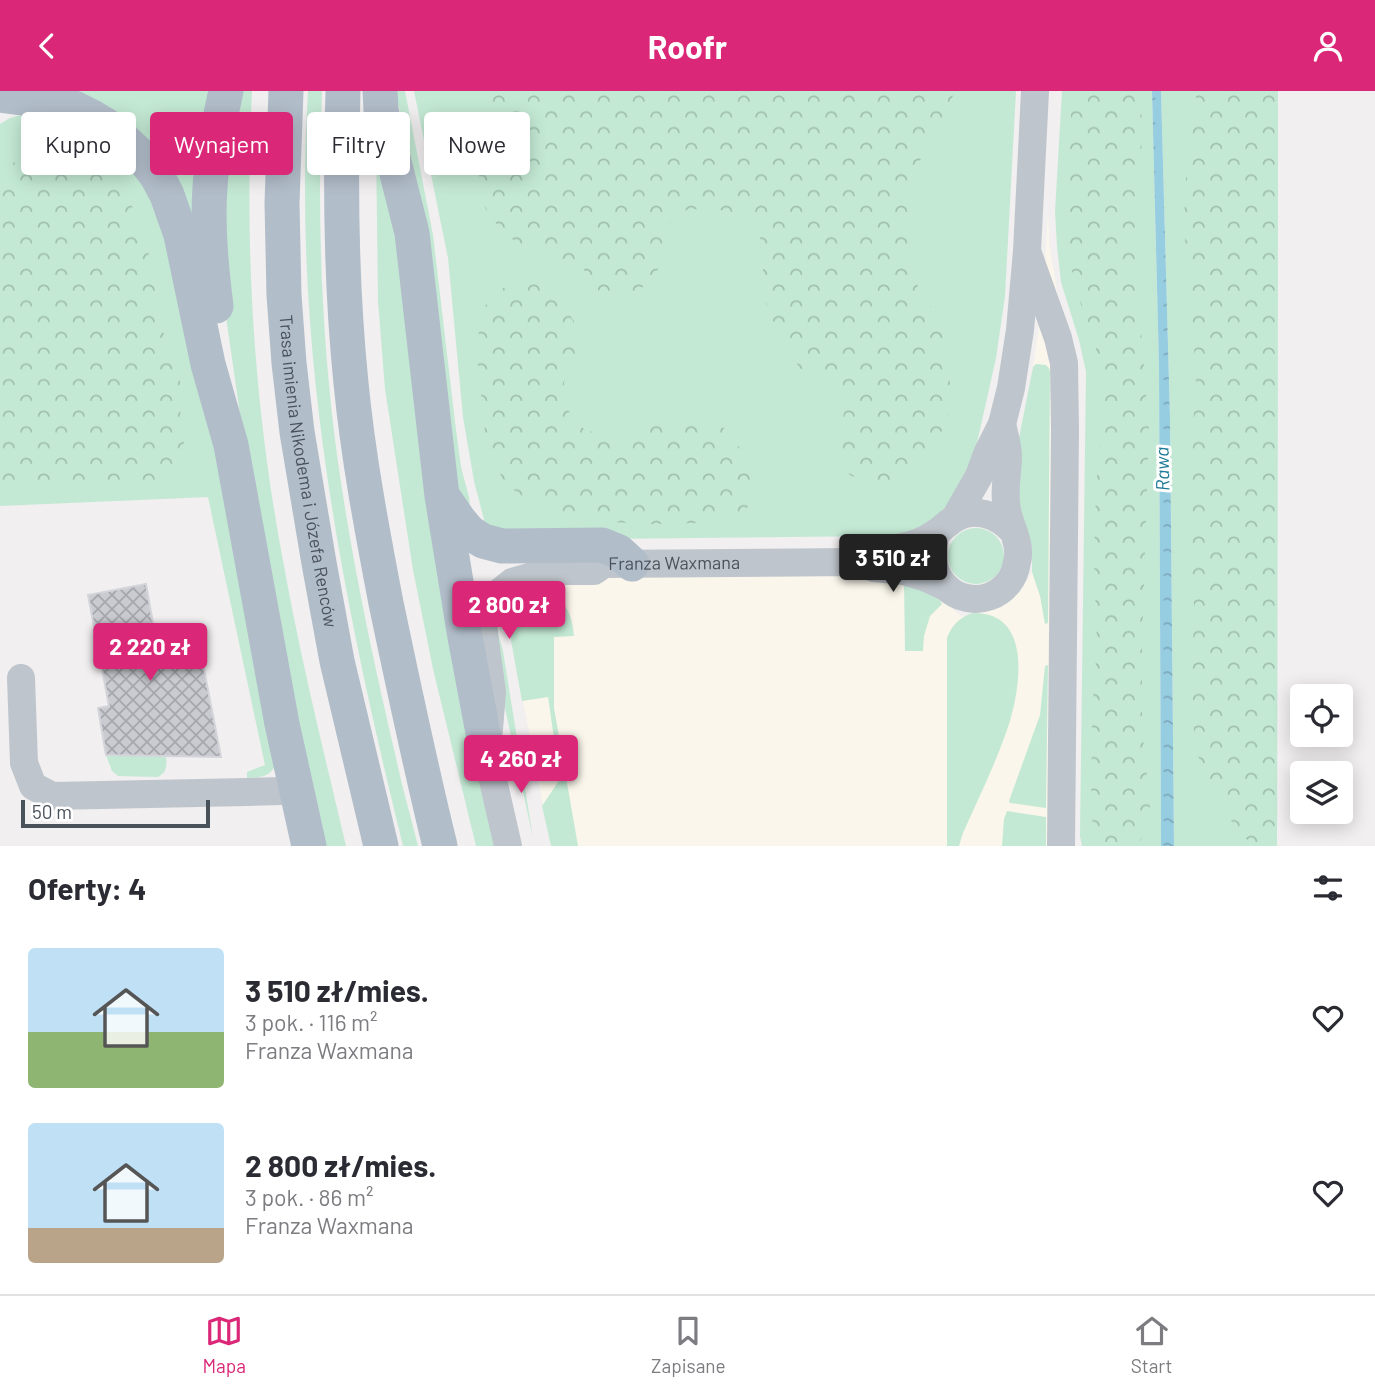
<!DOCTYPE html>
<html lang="pl">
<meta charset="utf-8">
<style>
:root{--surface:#fff;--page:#f7f7f7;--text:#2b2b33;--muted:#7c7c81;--line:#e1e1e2;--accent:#db2777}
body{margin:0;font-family:Barlow,sans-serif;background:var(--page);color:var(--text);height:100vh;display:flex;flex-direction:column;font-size:26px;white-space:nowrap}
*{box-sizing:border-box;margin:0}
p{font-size:23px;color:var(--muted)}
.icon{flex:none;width:38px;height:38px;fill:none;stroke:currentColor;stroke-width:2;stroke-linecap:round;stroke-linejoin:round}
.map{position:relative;height:755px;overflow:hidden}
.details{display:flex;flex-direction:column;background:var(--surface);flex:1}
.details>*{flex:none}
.guide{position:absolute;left:21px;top:21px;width:700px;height:63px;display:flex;gap:14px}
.buttons{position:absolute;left:1290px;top:593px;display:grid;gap:14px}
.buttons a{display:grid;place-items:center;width:63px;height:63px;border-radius:7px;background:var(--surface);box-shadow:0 4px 18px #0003;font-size:35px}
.scale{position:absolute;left:21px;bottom:18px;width:189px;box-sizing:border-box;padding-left:7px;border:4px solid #49515a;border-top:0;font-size:19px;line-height:24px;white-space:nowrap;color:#49515a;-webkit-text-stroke:5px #fff;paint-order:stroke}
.price{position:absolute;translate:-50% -60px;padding:0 16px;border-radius:7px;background:var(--accent);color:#fff;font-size:23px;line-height:46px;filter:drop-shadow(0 2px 4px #0008)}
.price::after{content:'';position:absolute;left:50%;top:42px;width:21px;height:16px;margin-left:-10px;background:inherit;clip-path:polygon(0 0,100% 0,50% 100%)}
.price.on{background:#222;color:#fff}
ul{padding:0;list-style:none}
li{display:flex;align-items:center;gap:21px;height:175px;padding:0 28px}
li span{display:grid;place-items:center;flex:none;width:196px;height:140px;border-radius:7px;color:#555}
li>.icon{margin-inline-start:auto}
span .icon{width:84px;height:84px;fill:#fffc;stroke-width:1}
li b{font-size:30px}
h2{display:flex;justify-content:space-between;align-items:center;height:84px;padding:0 28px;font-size:30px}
.tag{padding:0 24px;border-radius:7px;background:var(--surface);box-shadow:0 4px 18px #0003;font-size:24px;line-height:63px}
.tag.on{background:var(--accent);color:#fff}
header{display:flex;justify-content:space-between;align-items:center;height:91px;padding:0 28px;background:var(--accent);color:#fff;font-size:32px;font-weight:700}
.menu{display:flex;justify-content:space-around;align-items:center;height:98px;border-top:2px solid var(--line);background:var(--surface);font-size:19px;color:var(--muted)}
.menu a{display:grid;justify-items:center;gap:4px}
.menu .on{color:var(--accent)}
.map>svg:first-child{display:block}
.commercial{fill:#faf6eb}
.green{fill:#c3e9d4}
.forest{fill:url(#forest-crowns)}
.water{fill:url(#water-ripples)}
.building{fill:url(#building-cross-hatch);stroke:#d4d5da;stroke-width:2}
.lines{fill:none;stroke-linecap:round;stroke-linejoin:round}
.minor{stroke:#bfc5cc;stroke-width:28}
.major{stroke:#b2bdca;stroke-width:35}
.labels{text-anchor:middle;stroke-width:6;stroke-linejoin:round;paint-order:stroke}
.street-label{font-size:18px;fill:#49515a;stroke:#fff}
.water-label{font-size:19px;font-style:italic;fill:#1e7898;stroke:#fff}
</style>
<header><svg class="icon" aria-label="back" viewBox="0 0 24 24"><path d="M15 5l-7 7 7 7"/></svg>Roofr<svg class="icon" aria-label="person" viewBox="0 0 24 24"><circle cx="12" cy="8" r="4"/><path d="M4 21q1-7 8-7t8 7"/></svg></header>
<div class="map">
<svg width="1375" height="755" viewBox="0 0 1375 755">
<defs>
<pattern id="forest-crowns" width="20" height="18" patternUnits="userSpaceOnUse" patternTransform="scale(1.75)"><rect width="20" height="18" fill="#c3e9d4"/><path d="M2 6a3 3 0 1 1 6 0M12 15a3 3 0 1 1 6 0" fill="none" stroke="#a0bfaf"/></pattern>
<pattern id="water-ripples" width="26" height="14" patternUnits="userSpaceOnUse" patternTransform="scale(1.75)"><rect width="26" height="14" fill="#96cde1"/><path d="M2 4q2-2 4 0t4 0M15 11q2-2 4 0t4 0" fill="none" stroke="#7ca9b9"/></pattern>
<pattern id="building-cross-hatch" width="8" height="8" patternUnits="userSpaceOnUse" patternTransform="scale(1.75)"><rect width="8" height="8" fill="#c9cbd1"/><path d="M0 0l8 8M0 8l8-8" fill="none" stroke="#a5a7ad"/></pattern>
</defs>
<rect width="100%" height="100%" fill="#f1efef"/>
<polygon class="commercial" points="1048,120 1049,152 1059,212 1075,755 551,755 504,511 514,504 566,486 889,485 941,509 962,526 972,522 981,522 998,517 1020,501 1032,481 1032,458 1015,367 1033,276 1043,208"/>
<g class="green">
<polygon points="55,0 216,0 200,104 189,131"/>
<path d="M236 0H252C244 159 254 319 284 475 301 569 324 662 346 755H322L244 351 223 205 218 116Z"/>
<path d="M308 0H322C317 124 321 248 338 371 352 470 373 569 396 667 402 697 411 726 418 755H403C342 507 292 257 308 0Z"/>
<polygon points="395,0 405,0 433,144 455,331 461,376 469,406 472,435 461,418 412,71"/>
<polygon points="414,0 1016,0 1005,205 996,267 975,361 953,408 934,428 909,441 885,445 504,449 488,444 474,390 463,326 448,167"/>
<polygon points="1062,0 1152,0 1159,275 1161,755 1082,755 1080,745 1086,281 1079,249 1061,191 1057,155 1055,121"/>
<polygon points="1161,0 1278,0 1277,755 1174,755 1170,327"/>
<path d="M32 21 91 39 151 99 200 275 275 674C271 686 258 687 247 687V681L265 674 208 406 0 415V33L10 27Z"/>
<polygon points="376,53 380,53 495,755 476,755 433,578 413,479 385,298 378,210"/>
<polygon points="1036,273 1046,274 1049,277 1050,281 1048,532 1045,533 1040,505 1032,481 1032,458 1014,408 1015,367 1033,276"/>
<circle cx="976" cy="465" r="28"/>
<path d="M889 485C908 485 934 493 942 513L930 525 924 545 923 560H905L904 489H885Z"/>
<path d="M535 500C563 503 572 519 574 545L554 546V617L578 755H551L542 715 560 688 548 606 522 610 504 511 524 501Z"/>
<path d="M972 522C1032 520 1021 594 1009 633 997 670 979 706 963 742L959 755H947V547C952 534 959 527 972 522Z"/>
<polygon points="494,527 503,560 533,747 497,580"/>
<polygon points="1048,574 1046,717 1010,712 1009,710 1040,624 1045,575"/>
<path d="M106 664 166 665C167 675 167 681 158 686L118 685 112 680Z"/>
<polygon points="1007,720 1046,726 1046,755 1002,755 1004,728"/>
</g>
<g class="forest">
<path d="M495 0H955L941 32 922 64 912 96 907 134 908 165 918 196 940 229 947 261 951 303 948 326 937 351 920 372 898 387 871 394 850 384 839 371V338L847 313 837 295 799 277 785 245 770 226 763 201V173L760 146 747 124 720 119 688 118 667 134 662 153V174L644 195 626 207 603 206 579 172C564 168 547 165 532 160 513 153 487 127 481 107 474 81 488 25 495 0Z"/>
<polygon points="1072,0 1139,0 1142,29 1141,74 1134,155 1149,338 1142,552 1142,639 1150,712 1149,731 1139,753 1136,755 1103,755 1094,741 1091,722 1092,620 1097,556 1094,469 1096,398 1101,341 1100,285 1096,258 1078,204 1071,176 1068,149 1067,119"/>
<polygon points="1197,0 1278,0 1277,755 1256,755 1245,747 1236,737 1214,704 1206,688 1197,662 1194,640 1192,593 1194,514 1189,433 1190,377 1196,293 1193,239 1188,197 1184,129 1187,63"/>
<path d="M48 57C79 62 110 82 127 107 153 146 152 196 163 240 167 259 178 276 181 295 182 307 179 320 181 332 182 338 185 342 185 348 183 357 179 370 173 377 153 400 116 401 88 397 80 396 71 391 63 391 48 389 34 395 20 394 11 394 10 393 0 396V92C7 71 27 60 48 57Z"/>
<polygon points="528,190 551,199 574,230 577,263 564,291 568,319 584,338 604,345 634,346 654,334 683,325 707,329 726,338 742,360 751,384 751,412 738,428 700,432 650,433 589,430 549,418 518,403 502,387 486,350 478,275 478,246 483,217 503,197"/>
</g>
<polygon class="water" points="1152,0 1161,0 1170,327 1174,755 1161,755 1159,275"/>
<polygon class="building" points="146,493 157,555 198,547 221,666 106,664 98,617 109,615 88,504"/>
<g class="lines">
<g class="minor">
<polyline points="1027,160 1058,247 1064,272 1065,339 1061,755"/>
<path d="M1002 333C1004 343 1008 355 1008 365 1008 384 1003 399 1007 419 1010 435 1022 454 1017 471 1016 477 1013 486 1009 491 987 520 942 510 934 474 931 464 933 453 936 442 942 438 947 432 954 428 974 415 997 424 1012 439"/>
<polyline points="955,427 979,385 987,363 1002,333 1011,297 1020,239 1027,160 1035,0"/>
<path d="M857 471C867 467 878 461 889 459 908 454 918 454 936 442"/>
<polyline points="21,587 24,672 33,695 52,705 247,701 282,700 296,697"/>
<path id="s1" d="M508 755 487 663 492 601 484 543 483 531 487 516 496 504 512 491 540 483 559 480H594L604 473 857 471 874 477 904 480 924 486 946 496"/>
</g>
<g class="major">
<path id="s2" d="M286 0 282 112 284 204 289 272 297 341 319 472 337 570 381 755"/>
<path d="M343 0C340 97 341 194 351 292 358 365 372 439 386 512 403 593 420 674 440 755"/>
<polyline points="380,0 381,19 412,142 442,405 465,546 487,663"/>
<polyline points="0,4 53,11 74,17 92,26 112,38 143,67 157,85 167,104 181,144 208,273 231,354 282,633 309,755"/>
<path d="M216 215C211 176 207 135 210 96 212 64 219 32 226 0"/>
<polyline points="444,407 459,429 469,441 483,450 502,455 602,454 619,461 632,473"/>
</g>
</g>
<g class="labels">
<g class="street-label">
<text dy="6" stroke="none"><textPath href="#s2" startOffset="382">Trasa imienia Nikodema i Józefa Renców</textPath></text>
<text dy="6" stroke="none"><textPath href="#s1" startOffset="444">Franza Waxmana</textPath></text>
</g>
<g class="water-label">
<text transform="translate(1162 378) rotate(-91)" y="7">Rawa</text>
</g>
</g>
</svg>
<div class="buttons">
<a><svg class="icon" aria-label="locate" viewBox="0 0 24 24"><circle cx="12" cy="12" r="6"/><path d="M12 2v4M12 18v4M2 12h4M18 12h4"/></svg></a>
<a><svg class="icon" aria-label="layers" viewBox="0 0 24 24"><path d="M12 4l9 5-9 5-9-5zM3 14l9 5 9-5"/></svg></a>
</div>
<div class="scale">50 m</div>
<b class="price on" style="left:893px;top:503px">3 510 zł</b>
<b class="price" style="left:509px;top:550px">2 800 zł</b>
<b class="price" style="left:150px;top:592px">2 220 zł</b>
<b class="price" style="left:521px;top:704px">4 260 zł</b>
<div class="guide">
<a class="tag">Kupno</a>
<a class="tag on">Wynajem</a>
<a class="tag">Filtry</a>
<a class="tag">Nowe</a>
</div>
</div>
<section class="details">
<h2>Oferty: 4<svg class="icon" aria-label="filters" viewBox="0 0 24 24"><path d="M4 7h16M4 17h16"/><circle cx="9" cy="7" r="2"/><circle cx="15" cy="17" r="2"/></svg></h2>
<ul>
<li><span style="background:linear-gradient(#bfe0f5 60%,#8fb573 0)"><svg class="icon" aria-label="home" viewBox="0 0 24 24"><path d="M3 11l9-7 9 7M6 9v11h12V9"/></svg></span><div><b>3 510 zł/mies.</b><p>3 pok. · 116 m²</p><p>Franza Waxmana</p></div><svg class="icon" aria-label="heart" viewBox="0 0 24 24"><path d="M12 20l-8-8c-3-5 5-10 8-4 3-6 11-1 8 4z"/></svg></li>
<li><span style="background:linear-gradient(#bfe0f5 75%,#b9a48a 0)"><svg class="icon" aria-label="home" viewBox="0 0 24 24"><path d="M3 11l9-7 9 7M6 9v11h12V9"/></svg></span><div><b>2 800 zł/mies.</b><p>3 pok. · 86 m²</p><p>Franza Waxmana</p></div><svg class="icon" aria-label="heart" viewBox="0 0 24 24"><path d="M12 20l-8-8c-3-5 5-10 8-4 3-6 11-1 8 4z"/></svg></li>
</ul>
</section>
<nav class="menu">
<a class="on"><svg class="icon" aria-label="map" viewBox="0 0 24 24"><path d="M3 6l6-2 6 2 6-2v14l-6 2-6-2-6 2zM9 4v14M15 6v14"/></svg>Mapa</a>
<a><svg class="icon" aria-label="saved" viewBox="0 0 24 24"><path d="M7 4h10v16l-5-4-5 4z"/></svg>Zapisane</a>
<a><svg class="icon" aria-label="home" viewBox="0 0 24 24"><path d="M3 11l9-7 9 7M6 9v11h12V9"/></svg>Start</a>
</nav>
